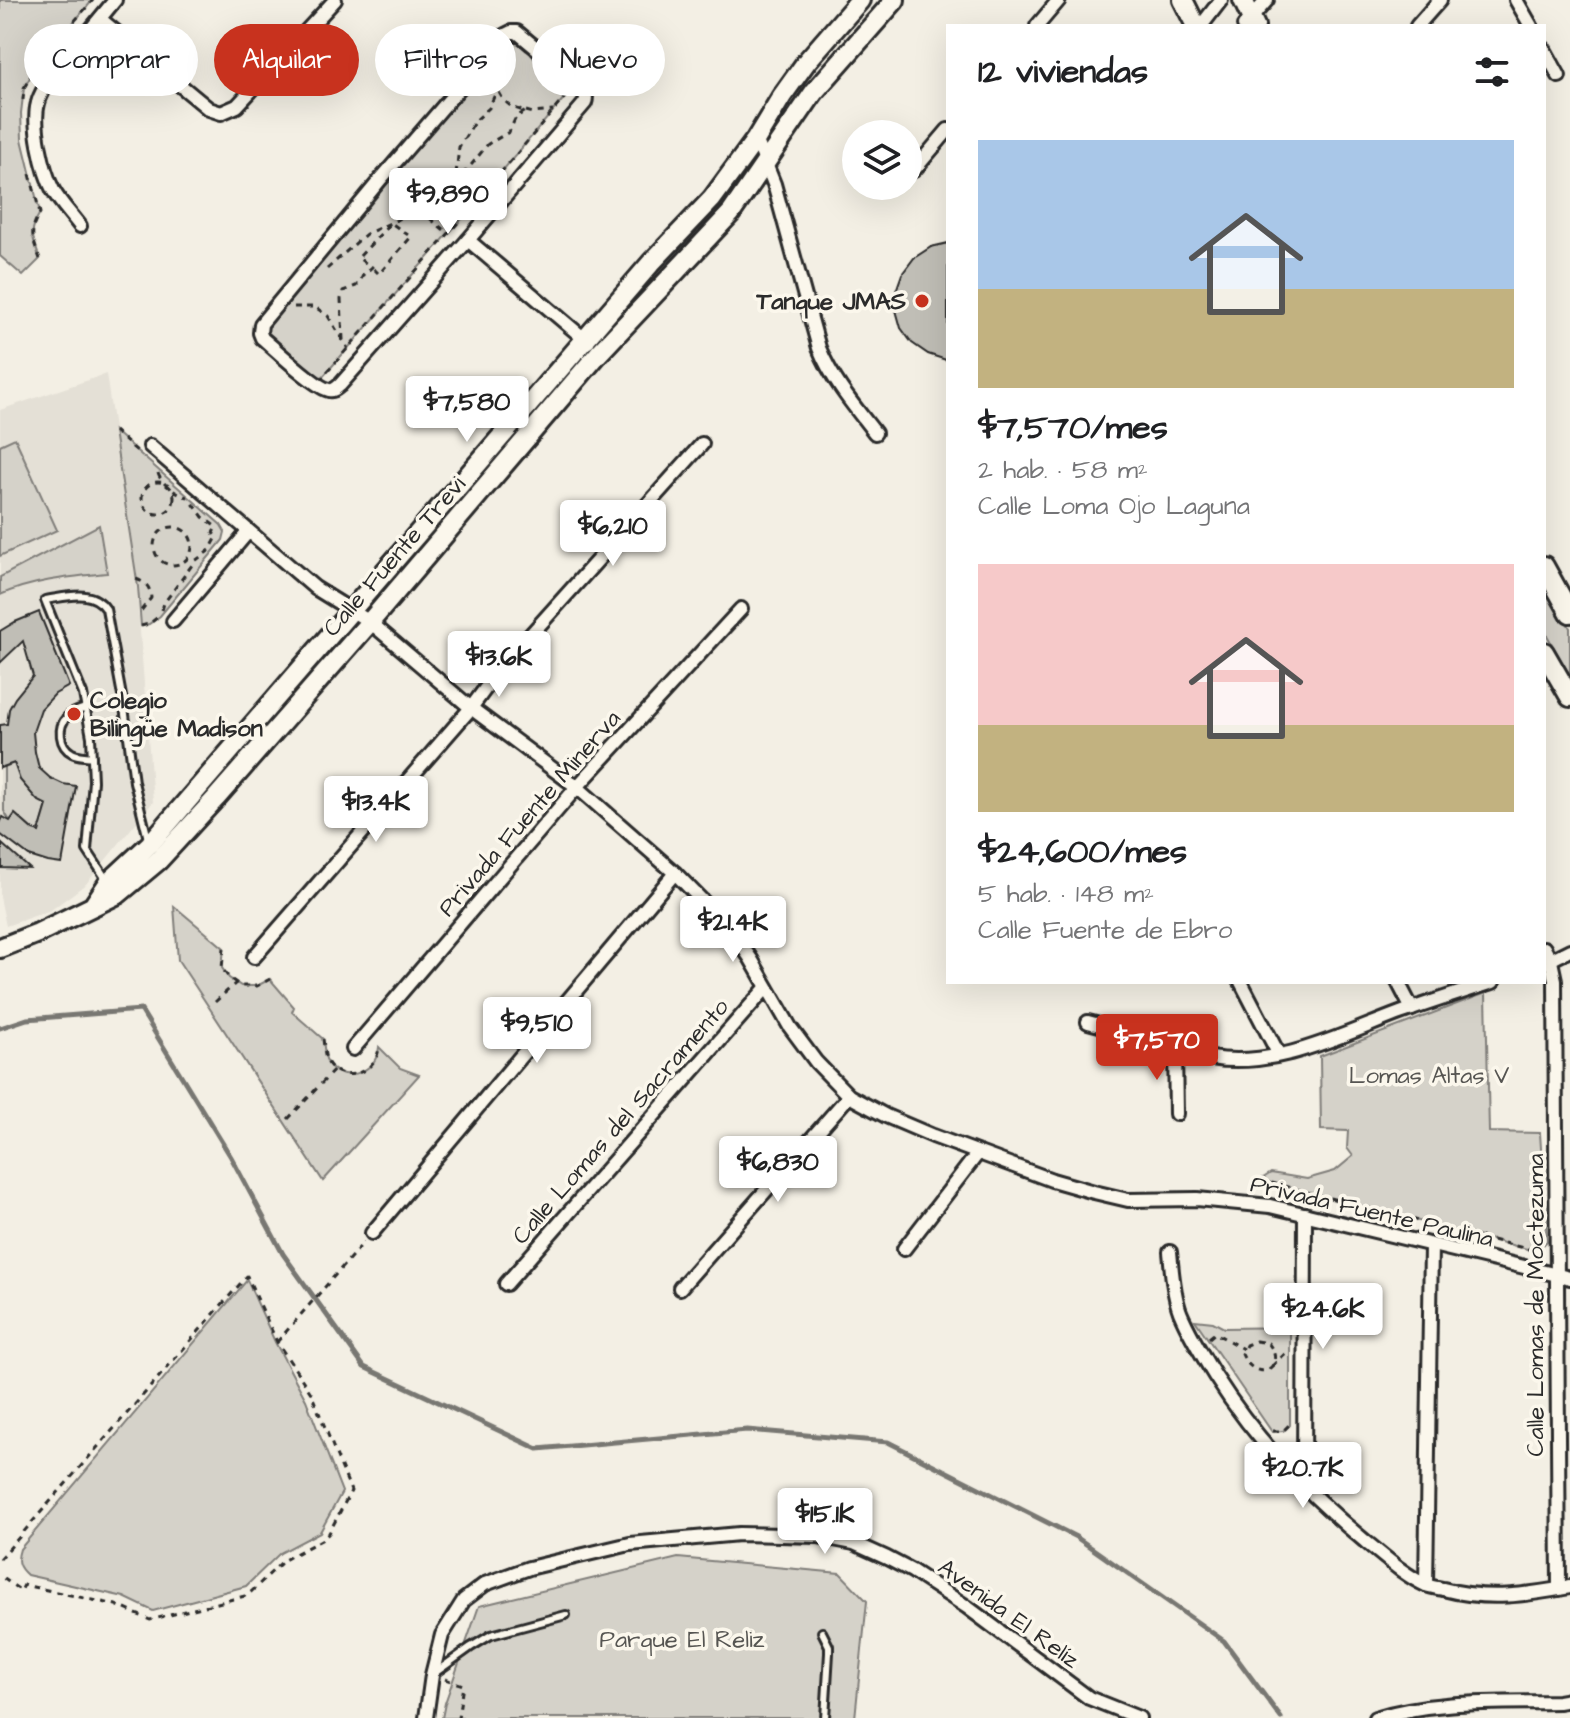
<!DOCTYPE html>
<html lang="es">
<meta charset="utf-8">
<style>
:root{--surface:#fff;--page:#f2f2f2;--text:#202124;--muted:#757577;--accent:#c8321e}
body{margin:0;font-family:"Architects Daughter",sans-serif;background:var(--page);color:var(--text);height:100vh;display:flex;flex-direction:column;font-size:30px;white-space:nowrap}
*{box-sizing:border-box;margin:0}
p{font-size:26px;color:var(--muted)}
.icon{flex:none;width:44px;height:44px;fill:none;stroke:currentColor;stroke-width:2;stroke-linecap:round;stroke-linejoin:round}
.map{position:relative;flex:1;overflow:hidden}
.sheet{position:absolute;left:946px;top:24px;width:600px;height:960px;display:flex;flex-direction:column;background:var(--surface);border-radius:0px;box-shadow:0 8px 32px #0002}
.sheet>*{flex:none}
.top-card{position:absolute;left:24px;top:24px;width:760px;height:72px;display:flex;gap:16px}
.buttons{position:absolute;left:842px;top:120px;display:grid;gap:16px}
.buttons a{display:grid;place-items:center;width:80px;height:80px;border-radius:50%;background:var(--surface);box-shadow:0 8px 32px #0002;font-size:40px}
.price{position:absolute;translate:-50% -68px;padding:0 18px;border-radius:8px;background:#fff;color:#222;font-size:26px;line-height:52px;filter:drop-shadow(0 2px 4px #0008)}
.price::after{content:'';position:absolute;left:50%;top:48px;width:24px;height:18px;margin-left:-12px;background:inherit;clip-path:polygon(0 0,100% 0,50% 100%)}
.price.selected{background:var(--accent);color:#fff}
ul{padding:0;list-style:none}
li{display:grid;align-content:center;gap:16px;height:424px;padding:0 32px}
li span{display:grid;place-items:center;height:248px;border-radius:0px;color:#555}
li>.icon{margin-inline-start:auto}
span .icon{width:144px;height:144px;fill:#fffc;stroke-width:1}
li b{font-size:34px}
h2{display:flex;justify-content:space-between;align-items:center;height:96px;padding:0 32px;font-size:34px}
.chip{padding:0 28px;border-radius:36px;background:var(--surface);box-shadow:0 8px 32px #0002;font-size:28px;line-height:72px}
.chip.selected{background:var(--accent);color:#fff}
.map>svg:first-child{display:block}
.built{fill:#e4e0d6}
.green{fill:#d5d2c9;stroke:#807e7a;stroke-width:2}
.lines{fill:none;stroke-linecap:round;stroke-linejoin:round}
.stream{stroke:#787772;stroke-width:5}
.building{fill:#c0beb6;stroke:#2b2b2b;stroke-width:2}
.lane-casing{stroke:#2b2b2b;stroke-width:12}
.street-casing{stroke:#2b2b2b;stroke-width:18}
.secondary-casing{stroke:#2b2b2b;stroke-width:24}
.path{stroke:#2b2b2b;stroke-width:3;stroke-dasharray:6 6;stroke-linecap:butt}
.lane{stroke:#fbf7ec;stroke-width:6}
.street{stroke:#fbf7ec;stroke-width:12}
.secondary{stroke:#fbf7ec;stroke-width:18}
.poi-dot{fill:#c8321e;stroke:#fbf7ec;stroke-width:3}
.labels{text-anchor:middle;stroke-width:7;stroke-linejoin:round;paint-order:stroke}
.poi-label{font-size:24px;font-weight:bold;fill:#2b2b2b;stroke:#fbf7ec;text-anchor:end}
.street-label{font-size:24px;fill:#2b2b2b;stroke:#fbf7ec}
.park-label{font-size:24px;fill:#565552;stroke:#fbf7ec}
</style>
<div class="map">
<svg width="1570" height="1718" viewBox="0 0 1570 1718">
<rect width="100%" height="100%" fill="#f3efe4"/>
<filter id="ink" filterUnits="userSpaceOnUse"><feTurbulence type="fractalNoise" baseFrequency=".0125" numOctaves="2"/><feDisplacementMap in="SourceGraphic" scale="16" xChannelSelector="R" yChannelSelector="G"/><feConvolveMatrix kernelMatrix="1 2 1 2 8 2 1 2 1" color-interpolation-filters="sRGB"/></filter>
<g filter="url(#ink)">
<polygon class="built" points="106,374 136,579 153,802 86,884 51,910 6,926 0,897 0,410"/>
<g class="green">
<path d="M0 0H93L38 63 24 88 21 113 22 139 40 213C28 232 33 239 40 259L23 276 0 256Z"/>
<polygon points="512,41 520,44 571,90 464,216 320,380 312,377 263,329 493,57"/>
<polygon points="114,431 221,525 225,532 223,540 160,616 149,624 141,626 138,587"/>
<polygon points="15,438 57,530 0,556 0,445"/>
<path d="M99 525 107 573C70 577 34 580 0 595V577Z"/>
<polygon points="1544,581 1570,628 1570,676 1544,630"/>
<path d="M14 763C21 782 30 796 47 805L39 832 33 830 15 814 10 821 4 811V767Z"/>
<path d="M174 906 224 948 222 968 229 978 241 986H257L270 979 294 1007 292 1012 323 1039C324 1045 324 1053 326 1059 337 1086 377 1075 379 1047L400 1068 419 1075 323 1181 178 960Z"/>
<polygon points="1486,993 1489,1132 1540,1133 1547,1241 1539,1249 1527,1249 1260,1180 1271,1173 1307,1179 1335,1171 1353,1156 1347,1148 1348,1131 1321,1130 1320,1056"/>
<path d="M247 1280 275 1342 306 1400 342 1492 320 1532 280 1553 246 1586 153 1611 124 1597 27 1575C18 1567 16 1561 20 1549Z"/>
<polygon points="1195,1320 1213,1322 1224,1328 1290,1327 1290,1425 1283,1431 1272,1432"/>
<polygon points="678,1558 840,1573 867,1601 855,1718 442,1718 445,1703 479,1606"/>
</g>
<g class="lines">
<polyline class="stream" points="0,1028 27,1019 141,1010 231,1157 283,1254 364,1367 538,1449 747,1430 888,1442 1076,1537 1224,1641 1281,1718"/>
</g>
<g class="building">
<polygon points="948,243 948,360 946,360 928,354 912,343 901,328 896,310 896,291 902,274 914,258 931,247"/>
<polygon points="39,612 69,686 55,694 41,709 33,732 35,752 39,768 50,778 63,784 76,786 62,864 48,862 29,856 0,834 0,823 3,817 10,821 15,814 33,830 39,832 47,805 37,800 20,780 14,763 0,768 0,725 7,724 9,709 15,698 33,676 23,641 0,663 0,631 15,622"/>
<polygon points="2,844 30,869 2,868"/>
</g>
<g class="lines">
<defs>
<g id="lane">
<path d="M86 708C79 710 72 712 67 717 57 727 59 746 72 753 77 756 86 756 92 757"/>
<path d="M108 882 87 850 93 781 91 737 83 694 45 600C67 597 92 588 106 609L124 707 134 782 148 839"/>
<polyline points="822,1632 829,1646 829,1653 825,1718"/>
<polyline points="436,1672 471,1647 491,1635 566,1615"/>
</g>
<g id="street">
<polyline points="1516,0 1531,26"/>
<polyline points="100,19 209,109 221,113 237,106 335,0"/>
<polyline points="1037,26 1059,0"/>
<polyline points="1201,26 1221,0"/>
<polyline points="1244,26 1267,0"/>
<polyline points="1417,26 1440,0"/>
<path d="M511 32H517L577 82C583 88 588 94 585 103L468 240 340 385C336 388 334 391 329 390 316 388 274 348 262 338L260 333 261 324 380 180 505 35Z"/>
<polyline points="1544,49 1559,76"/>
<path d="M756 139 774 184 819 348C832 380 854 406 875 433"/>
<polyline points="914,170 948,130"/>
<path d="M80 226C72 215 60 203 53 190 43 171 32 124 38 103 40 94 45 88 49 80L115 0"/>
<polyline points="468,240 588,342"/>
<polyline points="150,446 315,588 370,622 471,708 577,787 675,873 732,931 751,959 790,1027 816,1062 849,1096 886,1116 933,1136 1052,1180 1094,1192 1128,1200 1197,1199 1270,1206 1570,1278"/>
<polyline points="173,621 248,532"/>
<polyline points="1544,948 1551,961 1555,980 1559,1589"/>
<polyline points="254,957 471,708 499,670 702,444"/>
<polyline points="1544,963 1570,950"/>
<polyline points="1241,982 1279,1055"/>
<polyline points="1398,982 1412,1009"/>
<path d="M1088 1022C1129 1032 1169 1051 1211 1058 1276 1069 1341 1035 1400 1013 1431 1002 1462 992 1493 982"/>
<polyline points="353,1049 577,787 741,609"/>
<polyline points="1175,1049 1176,1114"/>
<polyline points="372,1233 675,873"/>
<polyline points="904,1249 978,1153"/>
<path d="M1170 1252C1172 1271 1173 1293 1180 1312 1189 1334 1202 1355 1215 1376 1257 1442 1306 1492 1366 1542 1385 1557 1404 1575 1426 1585 1431 1587 1438 1588 1443 1589 1488 1601 1526 1595 1570 1587"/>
<polyline points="506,1284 766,988"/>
<polyline points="680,1288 849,1096"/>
<polyline points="1304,1487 1305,1214"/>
<polyline points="1426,1585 1431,1246"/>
<polyline points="426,1718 432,1675 442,1635 464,1600 485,1584 529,1568 630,1544 739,1534 818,1536 854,1543 887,1558 912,1571 967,1607 1089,1698 1139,1718"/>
<path d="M1375 1718C1435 1700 1496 1703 1558 1702L1570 1700"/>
</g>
<g id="secondary">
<polyline points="1183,0 1196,26"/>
<polyline points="1243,0 1255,26"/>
<polyline points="1544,566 1570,613"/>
<polyline points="1544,652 1570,697"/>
<polyline points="95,903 109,882 150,844 651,263 712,199 756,139 782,96 807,61 860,0"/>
<polyline points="0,948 38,933 118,894 159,860 216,798 370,622 599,353 731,213 814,92 895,0"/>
</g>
</defs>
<use href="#lane" class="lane-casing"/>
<use href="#street" class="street-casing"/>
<use href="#secondary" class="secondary-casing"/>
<g class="path">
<polygon points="512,41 520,44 571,90 464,216 320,380 312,377 263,329 493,57"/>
<polyline points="23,100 24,88 38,63 93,0"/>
<polyline points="526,111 533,113 553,111"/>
<path d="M30 174 40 213C28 232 33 239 40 259"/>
<path d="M455 183 472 164 488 144 509 132 516 117 526 111C511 109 503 102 497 88"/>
<polyline points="393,188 449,234"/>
<polyline points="327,269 366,234 410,214 425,214 455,183 459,147 475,121 489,108 496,92 494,71"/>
<polyline points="294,307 315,307 328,316 348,349"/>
<polyline points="343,340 341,299 343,291 356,286 360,282 363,275 372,267 358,258 391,223 411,237 379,274 372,267"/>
<polyline points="114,431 137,451"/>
<path d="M158 473C160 483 178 496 188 497"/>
<circle cx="158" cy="498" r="16"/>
<circle cx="173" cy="546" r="19"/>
<path d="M136 579C147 583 150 587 151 598L140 612"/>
<polyline points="162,610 164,603 195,561 210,550 217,537 213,533 216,527 203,517 192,502"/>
<polyline points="141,626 149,624 158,617"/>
<polyline points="224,948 222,968 229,978 241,986 257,986 270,979"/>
<polyline points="215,1002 236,983"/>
<path d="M323 1039C324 1045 324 1053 326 1059 337 1086 377 1075 379 1047"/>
<polyline points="288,1119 335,1069"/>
<polyline points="1260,1180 1527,1249 1539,1249 1541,1246"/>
<polyline points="1209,1338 1215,1333 1243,1349"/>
<path d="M1256 1341 1268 1343C1289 1368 1255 1385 1242 1354L1246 1345Z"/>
<polyline points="277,1342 364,1242"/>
<polyline points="1272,1366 1289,1350"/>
<polyline points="1273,1431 1283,1431 1290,1424"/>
<polyline points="0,1559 247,1276 277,1342 311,1393 351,1491 329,1533 323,1539 284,1560 251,1592 245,1596 150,1620 116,1605 24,1585 21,1591 0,1576"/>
<polyline points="445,1679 463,1685 458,1718"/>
</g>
<use href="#lane" class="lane"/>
<use href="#street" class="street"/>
<use href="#secondary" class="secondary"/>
</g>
</g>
<g class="poi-dot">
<circle cx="922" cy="301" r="8"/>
<circle cx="74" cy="714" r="8"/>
</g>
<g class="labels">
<g class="poi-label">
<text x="906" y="309">Tanque JMAS</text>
<text x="90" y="708" text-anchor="start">Colegio<tspan x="90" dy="28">Bilingüe Madison</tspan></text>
</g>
<g class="street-label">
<text transform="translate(394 556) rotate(-49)" y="8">Calle Fuente Trevi</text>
<text transform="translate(529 813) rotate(-49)" y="8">Privada Fuente Minerva</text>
<text transform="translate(620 1121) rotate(-49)" y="8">Calle Lomas del Sacramento</text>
<text transform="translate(1372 1211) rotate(13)" y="8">Privada Fuente Paulina</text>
<text transform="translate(1535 1305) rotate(-90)" y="8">Calle Lomas de Moctezuma</text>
<text transform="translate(1009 1613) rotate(36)" y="8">Avenida El Relíz</text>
</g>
<g class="park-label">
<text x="1429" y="1083">Lomas Altas V</text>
<text x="682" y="1647">Parque El Reliz</text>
</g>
</g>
</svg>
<div class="buttons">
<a><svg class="icon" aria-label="layers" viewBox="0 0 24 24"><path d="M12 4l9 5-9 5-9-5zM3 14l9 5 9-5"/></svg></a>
</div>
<b class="price" style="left:448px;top:236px">$9,890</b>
<b class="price" style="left:467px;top:444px">$7,580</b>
<b class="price" style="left:613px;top:568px">$6,210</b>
<b class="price" style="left:499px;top:699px">$13.6K</b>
<b class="price" style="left:376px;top:844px">$13.4K</b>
<b class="price" style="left:733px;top:964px">$21.4K</b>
<b class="price" style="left:537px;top:1065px">$9,510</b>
<b class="price selected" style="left:1157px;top:1082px">$7,570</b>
<b class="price" style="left:778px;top:1204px">$6,830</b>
<b class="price" style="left:1323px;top:1351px">$24.6K</b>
<b class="price" style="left:1303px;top:1510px">$20.7K</b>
<b class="price" style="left:825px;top:1556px">$15.1K</b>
<div class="top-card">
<a class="chip">Comprar</a>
<a class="chip selected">Alquilar</a>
<a class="chip">Filtros</a>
<a class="chip">Nuevo</a>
</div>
<section class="sheet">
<h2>12 viviendas<svg class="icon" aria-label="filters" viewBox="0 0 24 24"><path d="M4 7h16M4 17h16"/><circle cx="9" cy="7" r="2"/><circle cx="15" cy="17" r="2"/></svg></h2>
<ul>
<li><span style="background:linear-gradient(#a9c7e8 60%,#c2b280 0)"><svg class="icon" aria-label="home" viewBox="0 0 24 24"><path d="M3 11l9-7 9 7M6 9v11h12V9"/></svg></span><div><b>$7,570/mes</b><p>2 hab. · 58 m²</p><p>Calle Loma Ojo Laguna</p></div></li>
<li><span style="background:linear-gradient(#f6c9c9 65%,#c2b280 0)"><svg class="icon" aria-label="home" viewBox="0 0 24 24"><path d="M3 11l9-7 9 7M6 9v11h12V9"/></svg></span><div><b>$24,600/mes</b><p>5 hab. · 148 m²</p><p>Calle Fuente de Ebro</p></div></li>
</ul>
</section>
</div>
